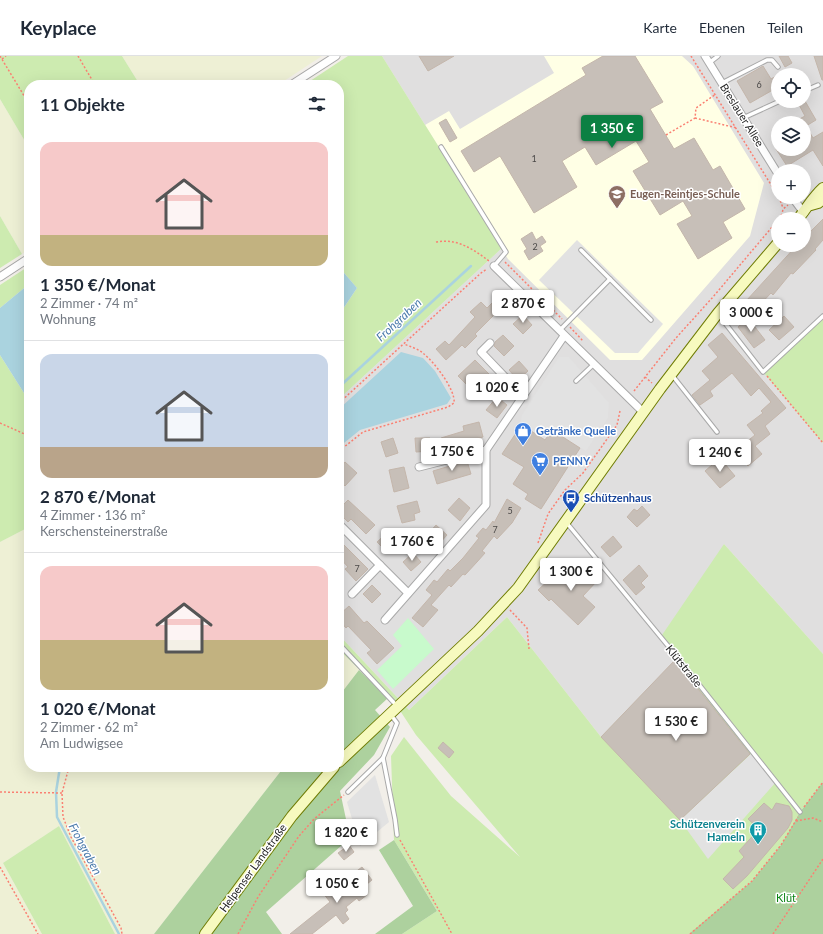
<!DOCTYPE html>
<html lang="de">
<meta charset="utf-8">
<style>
:root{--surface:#fff;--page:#f2f2f3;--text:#1f2937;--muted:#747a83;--line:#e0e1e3;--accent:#0b8043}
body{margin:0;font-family:Lato,sans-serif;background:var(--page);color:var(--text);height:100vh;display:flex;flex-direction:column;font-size:15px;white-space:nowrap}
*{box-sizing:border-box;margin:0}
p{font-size:13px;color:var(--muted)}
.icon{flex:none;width:22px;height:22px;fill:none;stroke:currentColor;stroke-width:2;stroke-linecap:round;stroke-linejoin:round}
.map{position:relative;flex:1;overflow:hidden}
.sheet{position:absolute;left:24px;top:24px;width:320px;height:692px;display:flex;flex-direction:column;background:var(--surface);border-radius:16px;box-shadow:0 4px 16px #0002}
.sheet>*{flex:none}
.controls{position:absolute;left:771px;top:12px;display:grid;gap:8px}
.controls a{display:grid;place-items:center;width:40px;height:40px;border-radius:50%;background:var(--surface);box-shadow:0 4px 16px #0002;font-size:20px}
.price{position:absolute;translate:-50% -34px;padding:0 9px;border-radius:4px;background:#fff;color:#222;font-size:13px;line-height:26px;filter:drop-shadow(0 1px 2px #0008)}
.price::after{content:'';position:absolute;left:50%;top:24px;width:12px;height:9px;margin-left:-6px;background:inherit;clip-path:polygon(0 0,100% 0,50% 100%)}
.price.selected{background:var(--accent);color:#fff}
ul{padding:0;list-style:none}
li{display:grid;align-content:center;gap:8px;height:212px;padding:0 16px}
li+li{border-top:1px solid var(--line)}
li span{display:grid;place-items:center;height:124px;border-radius:12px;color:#555}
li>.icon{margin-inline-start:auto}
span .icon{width:72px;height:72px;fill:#fffc;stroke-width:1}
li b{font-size:17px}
h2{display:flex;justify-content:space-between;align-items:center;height:48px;padding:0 16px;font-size:17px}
header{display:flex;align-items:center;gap:24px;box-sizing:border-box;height:56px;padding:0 20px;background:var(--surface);border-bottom:1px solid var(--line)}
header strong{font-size:19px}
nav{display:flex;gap:22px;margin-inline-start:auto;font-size:14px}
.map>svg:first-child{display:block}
.residential{fill:#e0dfdf;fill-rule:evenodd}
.education{fill:#ffffe5}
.farmland{fill:#eef0d5}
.grass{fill:#cdebb0}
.forest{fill:#add19e}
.park{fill:#c8facc}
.parking{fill:#e2e2e2}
.water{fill:#aad3df}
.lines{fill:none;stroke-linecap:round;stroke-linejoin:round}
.stream{stroke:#aad3df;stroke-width:2.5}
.building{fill:#c7bfb8;stroke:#c4b6ab}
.lane-casing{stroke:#a9a9a9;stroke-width:5.5}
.street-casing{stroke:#a9a9a9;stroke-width:9}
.secondary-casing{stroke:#707d05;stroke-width:12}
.path{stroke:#fa8072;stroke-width:1.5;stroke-dasharray:2 2;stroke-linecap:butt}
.lane{stroke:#fff;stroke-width:3.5}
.street{stroke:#fff;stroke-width:7}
.secondary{stroke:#f7fabf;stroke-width:10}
.labels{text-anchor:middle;stroke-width:3;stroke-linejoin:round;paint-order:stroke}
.number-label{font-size:9px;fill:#4b4948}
.street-label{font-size:11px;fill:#222;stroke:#fff}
.education-label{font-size:11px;font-weight:bold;fill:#785e54;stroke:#fff;text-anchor:start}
.shop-label{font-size:11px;font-weight:bold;fill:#366cbe;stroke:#fff;text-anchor:start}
.transit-label{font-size:11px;font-weight:bold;fill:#164399;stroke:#fff;text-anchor:start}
.culture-label{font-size:11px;font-weight:bold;fill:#0d838f;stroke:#fff;text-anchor:end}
.park-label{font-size:11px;fill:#0c8416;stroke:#fff}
.water-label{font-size:12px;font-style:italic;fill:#4a7aab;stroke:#fff}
</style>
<header>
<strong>Keyplace</strong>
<nav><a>Karte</a><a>Ebenen</a><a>Teilen</a></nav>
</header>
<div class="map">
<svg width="823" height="878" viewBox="0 0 823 878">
<rect width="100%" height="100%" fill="#f2efe9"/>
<path class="residential" d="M382 0H823V260L763 316 823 387V598L724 488 678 602 601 681 507 561 409 654 339 579V343L502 192ZM778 19H804V45H778ZM778 67H804V93H778ZM778 115H804V141H778ZM778 163H804V189H778Z"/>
<polygon class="education" points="544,0 682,0 693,10 764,127 750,180 642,304 610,304 508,203 425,69 449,55 460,73 554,17"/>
<g class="farmland">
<polygon points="122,0 322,0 278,29 140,29"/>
<polygon points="0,43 29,92 29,193 22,198 0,160"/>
<polygon points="29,471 29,711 284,711 154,878 115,878 59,770 3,807 42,878 0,878 0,486"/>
<polygon points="339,594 359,614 339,640"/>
</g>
<g class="grass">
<polygon points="0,0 122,0 140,29 29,29 29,92 0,43"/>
<polygon points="348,0 382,0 502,192 339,343 339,259 357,232 339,211 339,29 304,29"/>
<polygon points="0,160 22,198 0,212"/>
<polygon points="29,210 29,228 0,252 0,229"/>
<polygon points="823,260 823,387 763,316"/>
<polygon points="0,299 29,345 29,471 0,486"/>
<polygon points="724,488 823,598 823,726 800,756 781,789 752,825 694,875 689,878 402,878 437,855 394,784 391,700 404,681 451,740 520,801 416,679 397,650 339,594 339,579 409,654 507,561 601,681 678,602 660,582"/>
<polygon points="59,770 115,878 42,878 3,807"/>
</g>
<g class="forest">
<polygon points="359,614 388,642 375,654 390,671 374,699 340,735 350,782 266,856 282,878 154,878 284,711 339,711 339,640"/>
<polygon points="823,726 823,878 689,878 752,825 781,789 800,756"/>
<polygon points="394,784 437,855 402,878 375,878 413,850 379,794"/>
</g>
<polygon class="park" points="408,562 434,593 393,633 377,614 402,590 393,579"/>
<g class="parking">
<polygon points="577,184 663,268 638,297 615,297 539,224"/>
<polygon points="559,301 569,301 609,347 608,362 586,395 552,374 545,384 532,375 530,377 520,371 522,359"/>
<polygon points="753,696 776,726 708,803 680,764"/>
<polygon points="375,719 389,766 360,790 347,746"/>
</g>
<g class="water">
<polygon points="339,211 357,232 339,259"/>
<polygon points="29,228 29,345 0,299 0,252"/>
<polygon points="401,296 423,302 435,315 451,342 447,348 360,374 339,391 339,353"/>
</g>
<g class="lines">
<g class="stream">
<polyline points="339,331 471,210"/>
<polyline points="60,711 56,736 57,761 119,878"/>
</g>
</g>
<g class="building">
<polygon points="419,0 454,0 428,15"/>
<polygon points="603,0 635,0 663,46 650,53 674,93 694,82 713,114 720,110 745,153 723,166 732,182 698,203 677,168 692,160 683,145 660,159 633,115 649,106 636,85 596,109 585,91 562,105 577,131 534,157 500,100 474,116 461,95 586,19 582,12"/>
<polygon points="779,0 788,0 792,7 785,11"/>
<polygon points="814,0 823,0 823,24 822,24"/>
<polygon points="763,10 771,23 778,19 778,31 750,47 737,25"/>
<polygon points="797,45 805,45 816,64 806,70 813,82 823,76 823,110 813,94 787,110 776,93 804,93 804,67 792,67 805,60"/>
<polygon points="446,63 457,82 450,86 439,67"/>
<polygon points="823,163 823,184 815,193 816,194 793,218 791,217 773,239 771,237 755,254 746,245 797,189 804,189 804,182"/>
<polygon points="532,176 536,184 542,180 546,186 540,190 543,195 529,204 524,195 527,193 521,183"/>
<polygon points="502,237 512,246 503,255 500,253 475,278 477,280 465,292 462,289 446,304 436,293 445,285 449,289 475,261 470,256 481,246 487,252"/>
<polygon points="523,259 532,269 523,278 513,268"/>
<polygon points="784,260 794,271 779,284 769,274"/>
<polygon points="748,262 765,284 754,292 738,271"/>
<polygon points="722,277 786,352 765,370 770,378 755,390 762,398 748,410 738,398 743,394 740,391 755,379 747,369 763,357 761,355 771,346 759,332 751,340 732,317 710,335 713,340 700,349 692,339 710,324 702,315 718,301 708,289"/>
<polygon points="503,279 514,290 504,300 494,290 495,286"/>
<polygon points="475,304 500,329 488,340 474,325 469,331 458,320"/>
<polygon points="519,305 528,315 518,324 509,314"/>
<polygon points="497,341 507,349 497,362 486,354"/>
<polygon points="479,366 483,381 456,388 457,391 444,395 441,382 464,375 463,370"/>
<polygon points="520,371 530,377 531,375 545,384 552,374 580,392 541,453 525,443 528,438 513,428 524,411 502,398"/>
<polygon points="393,382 398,397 386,401 381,386"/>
<polygon points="415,382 430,382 431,395 416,396"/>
<polygon points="720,402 735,420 720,432 705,415"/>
<polygon points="467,405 471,418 437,428 433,415"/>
<polygon points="345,406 357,417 345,430 339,424 339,413"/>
<polygon points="404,411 409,432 394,436 389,414"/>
<polygon points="459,442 470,452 460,465 448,454"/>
<polygon points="507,443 521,452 512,467 497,483 494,480 482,495 485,497 477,506 465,519 463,518 451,531 449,529 431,549 438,554 423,571 412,562 432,539 426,534 434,524 437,526 448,513 450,515 463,502 479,482 476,480 483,472 486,474 493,465 494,467"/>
<polygon points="348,444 375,469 366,478 351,463 348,466 339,457 339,453"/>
<polygon points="417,445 420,456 414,458 415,464 402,467 397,450"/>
<polygon points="642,450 650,459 637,471 627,461 634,453 637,455"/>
<polygon points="436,469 447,479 438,489 427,479"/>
<polygon points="388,476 396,485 386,495 377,486"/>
<polygon points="613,480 622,491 610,501 601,491"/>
<polygon points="339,484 368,513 356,525 345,513 348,511 339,501"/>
<polygon points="413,497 421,506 411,515 403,506"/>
<polygon points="583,507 595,518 592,521 597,525 583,540 595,551 578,569 551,543 549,545 538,534 563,511 572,519"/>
<polygon points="639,509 648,520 641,527 645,531 636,539 623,524"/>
<polygon points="372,529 381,538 372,547 363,538"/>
<polygon points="349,550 364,567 367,565 394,592 377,608 367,597 371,594 348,570 346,572 339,564 339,559"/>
<polygon points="675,604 750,698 680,764 601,681"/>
<polygon points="443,686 454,696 449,702 438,692"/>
<polygon points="764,747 772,754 776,747 789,750 792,756 792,764 788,772 747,820 733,833 723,823 744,801 739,795 759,773 748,763"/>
<polygon points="349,789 354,796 344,804 338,797"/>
<polygon points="362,811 372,824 362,832 367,839 359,845 357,842 346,851 348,854 345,857 349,863 343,868 336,859 312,878 290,878 330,846 323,837 331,831 337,839 354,825 350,820"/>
</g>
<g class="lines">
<defs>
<g id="lane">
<polyline points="709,7 718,0"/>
<polyline points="722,27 767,4 772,4 778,11"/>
<polyline points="804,35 818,29"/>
<polyline points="743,62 780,45"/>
<polyline points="441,91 506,196 494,210"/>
<polyline points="581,194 610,223"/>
<polyline points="718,258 763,316 823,260"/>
<polyline points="559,275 610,223 651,264"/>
<polyline points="672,319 717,376"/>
<polyline points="576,325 593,309"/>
<polyline points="566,466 678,602 800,756"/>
<polyline points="339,588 397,650"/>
<polyline points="383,702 395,763 397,779"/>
<polyline points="348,736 383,702 397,667 391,659"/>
</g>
<g id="street">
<polyline points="705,0 778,118"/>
<polyline points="291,29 336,0"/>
<polyline points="792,141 804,157"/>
<polyline points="494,210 643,356"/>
<polyline points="0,221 29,202"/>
<polyline points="490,287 481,296 523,340"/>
<polyline points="419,411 486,394"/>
<polyline points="339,468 408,537"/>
<polyline points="352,538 380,509"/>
<polyline points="385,564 486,449 486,394 564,280"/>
</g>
<g id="secondary">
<polyline points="811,149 818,147 823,143"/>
<path d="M798 163C807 152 813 141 823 132"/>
<polyline points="339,706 478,575 518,532 660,333 718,257 778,187"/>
<polyline points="205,878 292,760 334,711"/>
</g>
</defs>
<use href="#lane" class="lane-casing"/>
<use href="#street" class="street-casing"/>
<use href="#secondary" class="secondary-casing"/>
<g class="path">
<polyline points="0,0 29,48"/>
<polyline points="78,0 95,29"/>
<polyline points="691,0 778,140"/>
<polyline points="2,3 6,0"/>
<polyline points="695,62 737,72"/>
<polyline points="666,79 695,62 696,52 716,38"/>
<polyline points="779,141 783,152"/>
<polyline points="779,163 782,158 783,153 788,149"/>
<path d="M436 186C457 182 473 193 489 205"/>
<polyline points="505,206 562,263"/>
<polyline points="570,271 583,285"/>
<polyline points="767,320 823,387"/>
<polyline points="645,321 652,327"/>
<polyline points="634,335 676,282 713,241 778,164"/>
<polyline points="339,347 481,217 487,213"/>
<polyline points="0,367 29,380"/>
<path d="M339 395 363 376 448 351 454 347C456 334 434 306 424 298 419 293 411 291 404 288"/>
<polyline points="538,487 548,458 565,434 583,417 617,369 620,355"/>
<polyline points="510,554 527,572 529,593"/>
<polyline points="69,711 62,737 63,761 71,781 121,872 122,878"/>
<polyline points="0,736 62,737"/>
<polyline points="804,751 823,726"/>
<polyline points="796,765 813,762 823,766"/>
<polyline points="400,784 452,878"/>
<polyline points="0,811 38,878"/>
<polyline points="238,878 258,841 299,780 314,763 344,739"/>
<polyline points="690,878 752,825 781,789 798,761"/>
<polyline points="773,878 823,803"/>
</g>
<use href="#lane" class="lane"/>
<use href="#street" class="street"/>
<use href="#secondary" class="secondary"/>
</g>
<defs>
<symbol id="school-pin" viewBox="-11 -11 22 30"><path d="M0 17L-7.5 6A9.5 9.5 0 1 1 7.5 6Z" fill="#8d6e63" stroke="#fff"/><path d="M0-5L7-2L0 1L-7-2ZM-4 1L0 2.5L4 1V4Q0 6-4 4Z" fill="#fff"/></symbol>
<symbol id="shop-pin" viewBox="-11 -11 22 30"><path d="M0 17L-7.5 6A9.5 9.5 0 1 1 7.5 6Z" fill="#3f7fe0" stroke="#fff"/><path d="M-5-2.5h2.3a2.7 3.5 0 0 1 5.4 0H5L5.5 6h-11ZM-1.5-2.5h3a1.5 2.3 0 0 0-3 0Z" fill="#fff"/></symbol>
<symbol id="supermarket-pin" viewBox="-11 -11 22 30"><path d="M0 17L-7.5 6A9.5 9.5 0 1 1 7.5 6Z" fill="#3f7fe0" stroke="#fff"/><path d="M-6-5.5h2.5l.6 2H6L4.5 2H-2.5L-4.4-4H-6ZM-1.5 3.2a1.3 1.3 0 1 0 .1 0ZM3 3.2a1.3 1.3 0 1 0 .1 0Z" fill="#fff"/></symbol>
<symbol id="bus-pin" viewBox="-11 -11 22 30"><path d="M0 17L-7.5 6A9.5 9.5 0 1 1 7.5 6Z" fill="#1a4fb4" stroke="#fff"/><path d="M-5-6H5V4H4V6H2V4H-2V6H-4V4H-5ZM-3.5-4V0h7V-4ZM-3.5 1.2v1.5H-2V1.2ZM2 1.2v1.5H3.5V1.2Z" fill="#fff"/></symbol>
<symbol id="building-pin" viewBox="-11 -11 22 30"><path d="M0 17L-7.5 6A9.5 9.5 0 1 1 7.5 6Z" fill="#0f9aa8" stroke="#fff"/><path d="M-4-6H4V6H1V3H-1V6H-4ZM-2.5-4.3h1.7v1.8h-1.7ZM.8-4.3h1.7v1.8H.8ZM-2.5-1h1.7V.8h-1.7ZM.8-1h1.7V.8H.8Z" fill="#fff"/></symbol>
</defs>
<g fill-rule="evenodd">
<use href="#school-pin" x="607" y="128" width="20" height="27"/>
<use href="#shop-pin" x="513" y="365" width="20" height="27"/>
<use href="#supermarket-pin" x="530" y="395" width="20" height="27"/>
<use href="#bus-pin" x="561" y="432" width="20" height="27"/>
<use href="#building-pin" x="748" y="764" width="20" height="27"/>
</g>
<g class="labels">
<g class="number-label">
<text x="759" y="32">6</text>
<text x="534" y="106">1</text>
<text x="535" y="194">2</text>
<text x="510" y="458">5</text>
<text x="495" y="477">7</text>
<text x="357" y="516">7</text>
</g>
<g class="street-label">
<text transform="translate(742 59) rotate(58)" y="4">Breslauer Allee</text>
<text transform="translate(684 610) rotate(51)" y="4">Klütstraße</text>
<text transform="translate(253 812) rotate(-54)" y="4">Helpenser Landstraße</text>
</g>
<g class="education-label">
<text x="630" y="142">Eugen-Reintjes-Schule</text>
</g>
<g class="shop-label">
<text x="536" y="379">Getränke Quelle</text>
<text x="553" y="409">PENNY</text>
</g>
<g class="transit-label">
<text x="584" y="446">Schützenhaus</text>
</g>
<g class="culture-label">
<text x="745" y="772">Schützenverein<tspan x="745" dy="13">Hameln</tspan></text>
</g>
<g class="park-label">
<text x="786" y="846">Klüt</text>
</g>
<g class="water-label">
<text transform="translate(399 264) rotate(-43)" y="4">Frohgraben</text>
<text transform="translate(85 793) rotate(62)" y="4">Frohgraben</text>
</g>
</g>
</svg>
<div class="controls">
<a><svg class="icon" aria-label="locate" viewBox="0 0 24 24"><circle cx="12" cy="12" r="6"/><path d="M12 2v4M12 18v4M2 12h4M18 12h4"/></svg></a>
<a><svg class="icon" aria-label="layers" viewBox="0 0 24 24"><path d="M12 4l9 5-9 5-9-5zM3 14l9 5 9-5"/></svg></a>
<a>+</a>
<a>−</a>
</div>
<b class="price selected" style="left:612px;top:93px">1 350 €</b>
<b class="price" style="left:523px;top:268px">2 870 €</b>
<b class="price" style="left:751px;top:277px">3 000 €</b>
<b class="price" style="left:497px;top:352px">1 020 €</b>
<b class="price" style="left:452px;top:416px">1 750 €</b>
<b class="price" style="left:720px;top:417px">1 240 €</b>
<b class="price" style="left:412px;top:506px">1 760 €</b>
<b class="price" style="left:571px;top:536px">1 300 €</b>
<b class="price" style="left:676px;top:686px">1 530 €</b>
<b class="price" style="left:346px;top:797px">1 820 €</b>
<b class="price" style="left:337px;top:848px">1 050 €</b>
<section class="sheet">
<h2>11 Objekte<svg class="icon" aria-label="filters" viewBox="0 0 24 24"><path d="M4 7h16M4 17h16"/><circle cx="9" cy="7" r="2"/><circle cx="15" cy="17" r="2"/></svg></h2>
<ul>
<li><span style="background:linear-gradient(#f6c9c9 75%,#c2b280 0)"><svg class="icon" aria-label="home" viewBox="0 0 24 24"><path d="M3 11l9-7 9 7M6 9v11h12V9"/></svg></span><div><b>1 350 €/Monat</b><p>2 Zimmer · 74 m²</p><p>Wohnung</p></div></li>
<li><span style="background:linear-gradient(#c9d6e8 75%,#b9a48a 0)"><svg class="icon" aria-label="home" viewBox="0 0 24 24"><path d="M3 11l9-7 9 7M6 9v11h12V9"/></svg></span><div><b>2 870 €/Monat</b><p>4 Zimmer · 136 m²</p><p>Kerschensteinerstraße</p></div></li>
<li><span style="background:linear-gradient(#f6c9c9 60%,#c2b280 0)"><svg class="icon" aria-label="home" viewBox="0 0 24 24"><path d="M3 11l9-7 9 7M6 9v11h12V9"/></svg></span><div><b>1 020 €/Monat</b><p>2 Zimmer · 62 m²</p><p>Am Ludwigsee</p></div></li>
</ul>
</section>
</div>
